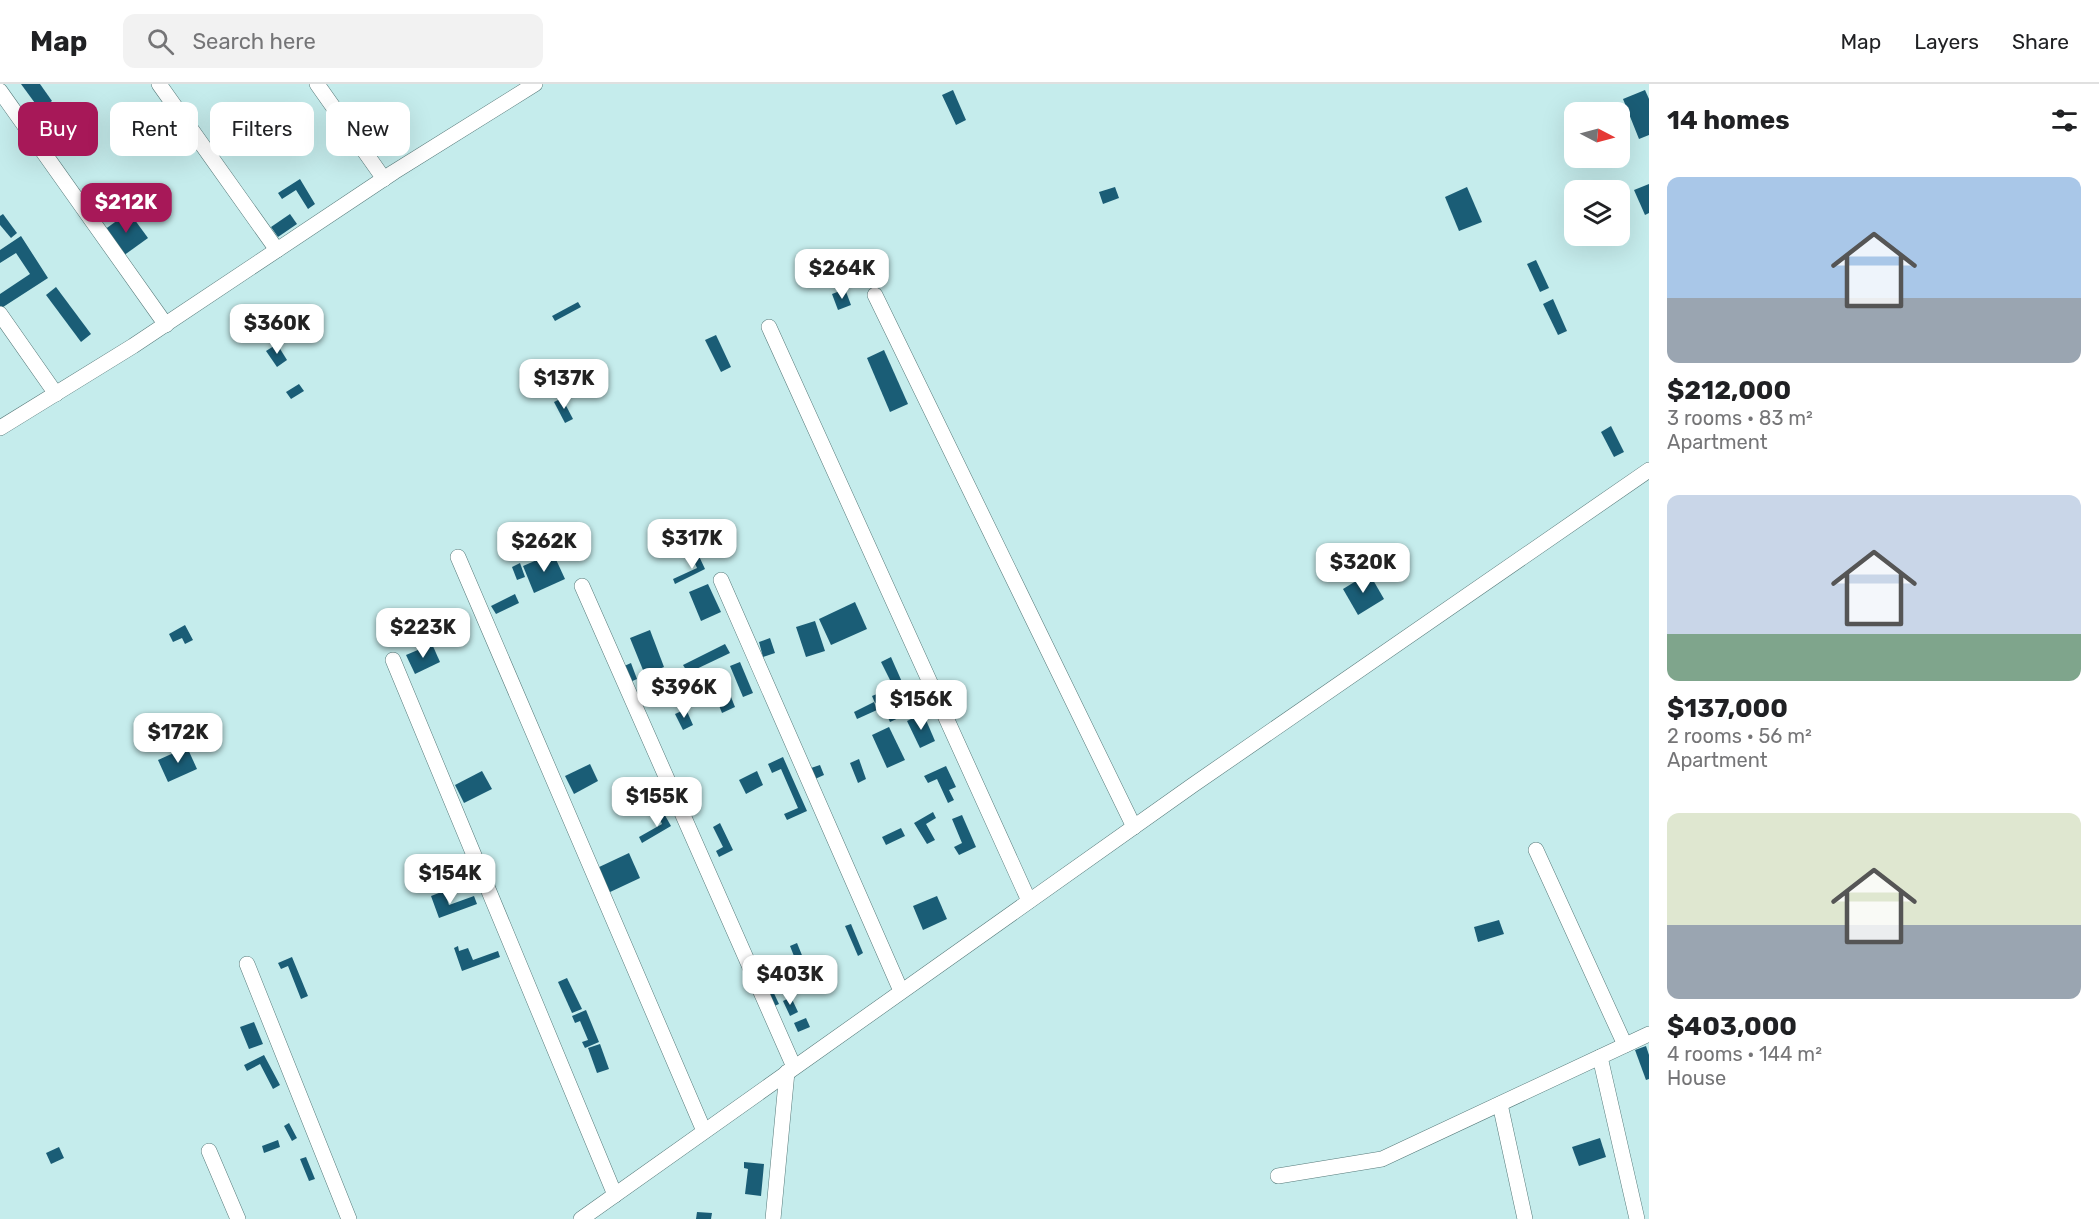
<!DOCTYPE html>
<meta charset="utf-8">
<style>
:root{--surface:#fff;--page:#f2f2f2;--text:#202124;--muted:#757577;--line:#e0e0e0;--accent:#a71858}
body{margin:0;font-family:Rubik,sans-serif;background:var(--page);color:var(--text);height:100vh;display:flex;flex-direction:column;font-size:22px;white-space:nowrap}
*{box-sizing:border-box;margin:0}
p{font-size:20px;color:var(--muted)}
.icon{flex:none;width:33px;height:33px;fill:none;stroke:currentColor;stroke-width:2;stroke-linecap:round;stroke-linejoin:round}
.map{position:relative;flex:1;overflow:hidden}
.side{display:flex;flex-direction:column;background:var(--surface);width:450px}
.side>*{flex:none}
.hud{position:absolute;left:18px;top:18px;width:570px;height:54px;display:flex;gap:12px}
.needle{width:39px;rotate:96deg}
.tools{position:absolute;left:1564px;top:18px;display:grid;gap:12px}
.tools a{display:grid;place-items:center;width:66px;height:66px;border-radius:12px;background:var(--surface);box-shadow:0 6px 24px #0002;font-size:30px}
.price{position:absolute;translate:-50% -51px;padding:0 14px;border-radius:12px;background:#fff;color:#222;font-size:20px;line-height:39px;filter:drop-shadow(0 2px 3px #0008)}
.price::after{content:'';position:absolute;left:50%;top:36px;width:18px;height:14px;margin-left:-9px;background:inherit;clip-path:polygon(0 0,100% 0,50% 100%)}
.price.selected{background:var(--accent);color:#fff}
ul{padding:0;list-style:none}
li{display:grid;align-content:center;gap:12px;height:318px;padding:0 18px}
li span{display:grid;place-items:center;height:186px;border-radius:12px;color:#555}
li>.icon{margin-inline-start:auto}
span .icon{width:108px;height:108px;fill:#fffc;stroke-width:1}
li b{font-size:26px}
h2{display:flex;justify-content:space-between;align-items:center;height:72px;padding:0 18px;font-size:26px}
.pill{padding:0 21px;border-radius:12px;background:var(--surface);box-shadow:0 6px 24px #0002;font-size:21px;line-height:54px}
.pill.selected{background:var(--accent);color:#fff}
header{display:flex;align-items:center;gap:36px;box-sizing:border-box;height:84px;padding:0 30px;background:var(--surface);border-bottom:2px solid var(--line)}
header strong{font-size:28px}
nav{display:flex;gap:33px;margin-inline-start:auto;font-size:21px}
.search{width:420px;height:54px;background:var(--page);display:flex;align-items:center;gap:15px;box-sizing:border-box;padding:0 21px;border-radius:12px;color:var(--muted);font-size:22px}
main{display:flex;flex:1;min-height:0}
.map>svg:first-child{display:block}
.building{fill:#1a5d76}
.lines{fill:none;stroke-linecap:round;stroke-linejoin:round}
.street-casing{stroke:#567a7a;stroke-width:16}
.street{stroke:#fff;stroke-width:15}
</style>
<header>
<strong>Map</strong>
<div class="search"><svg class="icon" aria-label="search" viewBox="0 0 24 24"><circle cx="10" cy="10" r="6"/><path d="M15 15l6 6"/></svg>Search here</div>
<nav><a>Map</a><a>Layers</a><a>Share</a></nav>
</header>
<main>
<div class="map">
<svg width="1649" height="1135" viewBox="0 0 1649 1135">
<rect width="100%" height="100%" fill="#c5ecec"/>
<g class="building">
<polygon points="21,0 40,0 52,17 40,26"/>
<polygon points="953,6 966,36 956,41 942,11"/>
<polygon points="1645,6 1649,15 1649,51 1639,55 1623,15"/>
<polygon points="1608,18 1612,28 1599,28 1597,23"/>
<polygon points="54,22 77,56 65,64 58,54 64,50 48,26"/>
<polygon points="300,95 315,120 308,125 296,106 282,115 278,109"/>
<polygon points="1649,100 1649,129 1645,131 1634,106"/>
<polygon points="1115,103 1119,114 1103,120 1099,108"/>
<polygon points="1467,103 1482,138 1459,147 1445,113"/>
<polygon points="129,128 148,154 123,172 104,146"/>
<polygon points="3,130 17,149 11,154 0,141 0,132"/>
<polygon points="290,130 297,140 278,153 271,143"/>
<polygon points="21,152 48,194 0,225 0,210 30,190 16,169 0,179 0,166"/>
<polygon points="1536,176 1549,204 1540,208 1527,180"/>
<polygon points="56,203 91,250 81,258 46,211"/>
<polygon points="845,205 851,221 838,226 832,210"/>
<polygon points="1553,215 1567,247 1558,251 1543,220"/>
<polygon points="578,218 581,223 555,237 552,232"/>
<polygon points="716,251 731,283 721,288 705,256"/>
<polygon points="277,260 287,276 277,283 266,267"/>
<polygon points="884,266 908,320 890,328 867,274"/>
<polygon points="299,300 304,307 291,315 286,308"/>
<polygon points="562,314 573,335 565,339 554,318"/>
<polygon points="1611,342 1624,368 1614,373 1601,348"/>
<polygon points="553,469 565,495 534,509 523,482"/>
<polygon points="698,470 705,485 675,500 673,495 697,484 692,473"/>
<polygon points="520,479 525,493 517,496 512,483"/>
<polygon points="1369,489 1384,515 1358,531 1343,505"/>
<polygon points="708,500 721,528 701,537 689,508"/>
<polygon points="515,510 519,519 496,530 491,522"/>
<polygon points="855,518 867,545 831,561 819,535"/>
<polygon points="815,537 825,567 806,573 796,543"/>
<polygon points="185,541 193,556 185,560 182,554 173,558 169,550"/>
<polygon points="650,546 664,583 645,591 630,554"/>
<polygon points="770,554 775,569 763,573 759,558"/>
<polygon points="432,560 440,578 415,590 406,571"/>
<polygon points="725,560 730,569 688,589 683,581"/>
<polygon points="891,573 902,598 893,602 881,578"/>
<polygon points="740,578 753,609 743,613 730,582"/>
<polygon points="631,579 637,595 628,599 622,583"/>
<polygon points="882,608 885,615 875,619 872,612"/>
<polygon points="731,613 735,623 722,629 718,619"/>
<polygon points="874,618 877,626 857,635 854,628"/>
<polygon points="902,624 905,631 890,638 887,631"/>
<polygon points="686,625 693,641 683,646 675,630"/>
<polygon points="923,629 935,657 920,664 907,637"/>
<polygon points="889,643 905,676 887,684 872,651"/>
<polygon points="187,663 197,685 168,698 158,676"/>
<polygon points="783,673 807,727 787,736 784,730 798,724 781,685 772,689 768,680"/>
<polygon points="859,675 866,695 858,699 850,679"/>
<polygon points="590,680 598,697 574,710 565,692"/>
<polygon points="820,681 824,691 815,695 811,684"/>
<polygon points="946,682 956,703 949,706 954,716 948,719 937,695 928,699 924,692"/>
<polygon points="482,687 492,705 464,719 455,701"/>
<polygon points="757,687 763,701 746,710 739,696"/>
<polygon points="662,726 671,742 642,759 639,753 662,740 657,729"/>
<polygon points="933,728 936,734 926,740 935,756 927,760 914,739"/>
<polygon points="962,731 976,763 959,771 954,763 962,759 952,735"/>
<polygon points="720,739 733,766 719,773 716,767 723,763 713,743"/>
<polygon points="901,744 905,752 886,761 882,753"/>
<polygon points="629,769 640,794 608,809 597,784"/>
<polygon points="444,807 449,821 474,812 477,820 439,834 431,812"/>
<polygon points="937,812 947,835 923,846 913,822"/>
<polygon points="1499,836 1504,850 1478,858 1474,843"/>
<polygon points="851,840 863,869 858,872 845,842"/>
<polygon points="797,859 810,891 803,895 790,862"/>
<polygon points="458,862 459,867 468,864 473,876 498,867 500,873 462,887 454,864"/>
<polygon points="292,873 308,912 301,915 288,882 281,885 278,879"/>
<polygon points="567,894 582,925 572,929 558,898"/>
<polygon points="771,903 779,920 772,923 765,906"/>
<polygon points="791,913 798,928 790,932 783,917"/>
<polygon points="586,926 599,958 585,964 582,958 588,956 580,937 575,939 572,932"/>
<polygon points="806,934 810,943 798,948 794,939"/>
<polygon points="254,938 263,960 249,965 240,943"/>
<polygon points="600,960 609,985 597,989 588,964"/>
<polygon points="1646,962 1649,971 1649,995 1646,996 1635,966"/>
<polygon points="264,971 280,1001 273,1005 260,980 247,987 244,981"/>
<polygon points="289,1039 297,1054 292,1057 284,1042"/>
<polygon points="1600,1054 1606,1073 1579,1082 1572,1063"/>
<polygon points="278,1056 280,1063 264,1069 262,1062"/>
<polygon points="59,1063 64,1074 51,1080 46,1069"/>
<polygon points="306,1073 315,1095 309,1097 300,1075"/>
<polygon points="744,1078 764,1080 761,1112 745,1110 748,1085 744,1084"/>
<polygon points="697,1128 712,1129 711,1135 696,1135"/>
</g>
<g class="lines">
<defs>
<g id="street">
<polyline points="159,0 277,166"/>
<polyline points="317,0 384,95"/>
<polyline points="0,7 166,241"/>
<polyline points="875,211 1134,743"/>
<polyline points="0,230 56,310"/>
<polyline points="769,243 1029,817"/>
<polyline points="0,344 133,262 394,88 535,0"/>
<polyline points="458,473 704,1047"/>
<polyline points="721,496 901,907"/>
<polyline points="582,502 794,983"/>
<polyline points="393,576 615,1111"/>
<polyline points="1536,766 1625,961"/>
<polyline points="247,880 349,1135"/>
<polyline points="1600,973 1637,1135"/>
<polyline points="1500,1020 1525,1135"/>
<polyline points="209,1067 238,1135"/>
<polyline points="1278,1092 1382,1075 1649,950"/>
<polyline points="581,1135 1193,701 1649,386"/>
<polyline points="773,1135 787,988"/>
</g>
</defs>
<use href="#street" class="street-casing"/>
<use href="#street" class="street"/>
</g>
</svg>
<div class="tools">
<a><svg class="needle" viewBox="-14 -14 28 28"><path d="M0-13l5 13h-10z" fill="#e53935"/><path d="M0 13l5-13h-10z" fill="#757577"/></svg></a>
<a><svg class="icon" aria-label="layers" viewBox="0 0 24 24"><path d="M12 4l9 5-9 5-9-5zM3 14l9 5 9-5"/></svg></a>
</div>
<b class="price selected" style="left:126px;top:150px">$212K</b>
<b class="price" style="left:842px;top:216px">$264K</b>
<b class="price" style="left:277px;top:271px">$360K</b>
<b class="price" style="left:564px;top:326px">$137K</b>
<b class="price" style="left:692px;top:486px">$317K</b>
<b class="price" style="left:544px;top:489px">$262K</b>
<b class="price" style="left:1363px;top:510px">$320K</b>
<b class="price" style="left:423px;top:575px">$223K</b>
<b class="price" style="left:684px;top:635px">$396K</b>
<b class="price" style="left:921px;top:647px">$156K</b>
<b class="price" style="left:178px;top:680px">$172K</b>
<b class="price" style="left:657px;top:744px">$155K</b>
<b class="price" style="left:450px;top:821px">$154K</b>
<b class="price" style="left:790px;top:922px">$403K</b>
<div class="hud">
<a class="pill selected">Buy</a>
<a class="pill">Rent</a>
<a class="pill">Filters</a>
<a class="pill">New</a>
</div>
</div>
<section class="side">
<h2>14 homes<svg class="icon" aria-label="filters" viewBox="0 0 24 24"><path d="M4 7h16M4 17h16"/><circle cx="9" cy="7" r="2"/><circle cx="15" cy="17" r="2"/></svg></h2>
<ul>
<li><span style="background:linear-gradient(#a9c7e8 65%,#9aa5b1 0)"><svg class="icon" aria-label="home" viewBox="0 0 24 24"><path d="M3 11l9-7 9 7M6 9v11h12V9"/></svg></span><div><b>$212,000</b><p>3 rooms · 83 m²</p><p>Apartment</p></div></li>
<li><span style="background:linear-gradient(#c9d6e8 75%,#7fa58c 0)"><svg class="icon" aria-label="home" viewBox="0 0 24 24"><path d="M3 11l9-7 9 7M6 9v11h12V9"/></svg></span><div><b>$137,000</b><p>2 rooms · 56 m²</p><p>Apartment</p></div></li>
<li><span style="background:linear-gradient(#dfe7d0 60%,#9aa5b1 0)"><svg class="icon" aria-label="home" viewBox="0 0 24 24"><path d="M3 11l9-7 9 7M6 9v11h12V9"/></svg></span><div><b>$403,000</b><p>4 rooms · 144 m²</p><p>House</p></div></li>
</ul>
</section>
</main>
